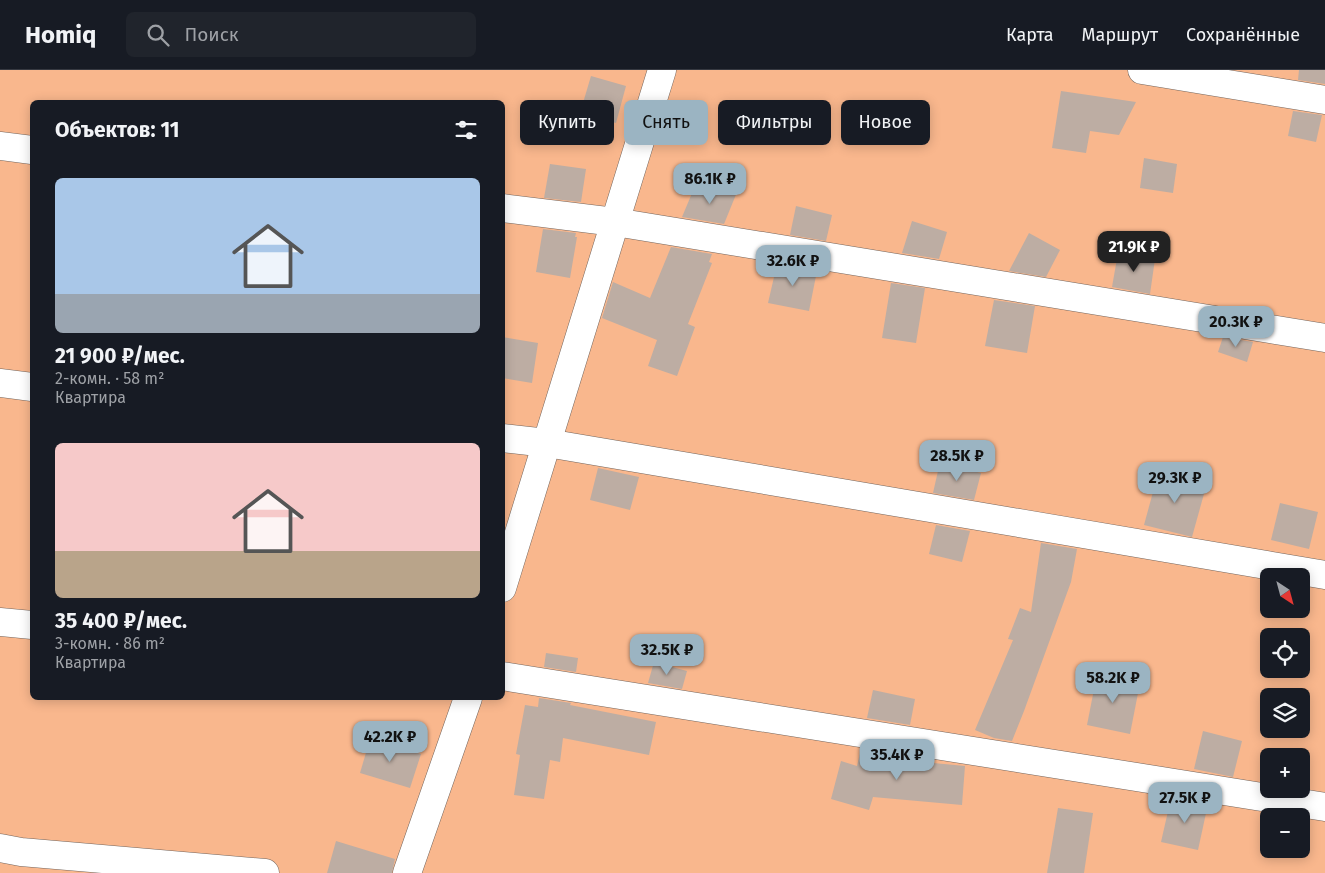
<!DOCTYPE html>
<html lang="ru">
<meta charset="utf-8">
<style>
:root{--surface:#171b24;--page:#20242c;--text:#f1f3f6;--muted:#9ea1a6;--line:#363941;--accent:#9bb4c2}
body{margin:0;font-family:"Fira Sans",sans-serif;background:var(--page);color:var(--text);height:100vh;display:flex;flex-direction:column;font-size:19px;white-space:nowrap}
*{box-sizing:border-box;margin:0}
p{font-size:16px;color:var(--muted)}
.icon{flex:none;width:28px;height:28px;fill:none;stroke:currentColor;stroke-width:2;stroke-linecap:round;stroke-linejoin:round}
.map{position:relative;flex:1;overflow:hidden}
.drawer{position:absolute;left:30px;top:30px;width:475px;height:600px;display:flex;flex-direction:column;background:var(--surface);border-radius:8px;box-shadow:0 2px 12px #0003}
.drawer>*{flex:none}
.banner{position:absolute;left:520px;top:30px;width:475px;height:45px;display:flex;gap:10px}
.needle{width:32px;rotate:144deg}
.controls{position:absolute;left:1260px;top:498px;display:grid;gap:10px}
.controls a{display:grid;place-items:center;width:50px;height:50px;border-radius:8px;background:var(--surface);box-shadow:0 2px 12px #0003;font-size:25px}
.price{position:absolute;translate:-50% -42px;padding:0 11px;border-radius:10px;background:var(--accent);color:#111;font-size:16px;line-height:32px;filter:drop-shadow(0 1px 2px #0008)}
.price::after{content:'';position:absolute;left:50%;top:30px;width:15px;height:11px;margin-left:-8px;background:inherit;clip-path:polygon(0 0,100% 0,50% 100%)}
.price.selected{background:#222;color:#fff}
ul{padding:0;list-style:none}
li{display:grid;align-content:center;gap:10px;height:265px;padding:0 25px}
li span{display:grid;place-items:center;height:155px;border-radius:8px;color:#555}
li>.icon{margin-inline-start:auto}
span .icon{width:90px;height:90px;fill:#fffc;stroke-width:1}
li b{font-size:21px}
h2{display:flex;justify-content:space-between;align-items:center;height:60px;padding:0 25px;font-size:21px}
.tag{padding:0 18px;border-radius:8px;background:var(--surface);box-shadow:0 2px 12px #0003;font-size:18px;line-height:45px}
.tag.selected{background:var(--accent);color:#111}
header{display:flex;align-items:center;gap:30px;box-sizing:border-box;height:70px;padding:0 25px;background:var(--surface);border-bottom:1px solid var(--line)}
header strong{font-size:24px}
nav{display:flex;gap:28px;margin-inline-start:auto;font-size:18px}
.search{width:350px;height:45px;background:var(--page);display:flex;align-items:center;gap:12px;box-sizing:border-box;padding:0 18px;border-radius:8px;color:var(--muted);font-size:19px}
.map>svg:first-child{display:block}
.green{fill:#f9b78d;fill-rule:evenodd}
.building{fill:#bdada3}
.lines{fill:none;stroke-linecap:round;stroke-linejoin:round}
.minor-casing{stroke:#74655c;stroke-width:29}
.minor{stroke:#fff;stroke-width:28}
</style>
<header>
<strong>Homiq</strong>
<div class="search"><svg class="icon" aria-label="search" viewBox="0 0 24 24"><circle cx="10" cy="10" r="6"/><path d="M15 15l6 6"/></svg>Поиск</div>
<nav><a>Карта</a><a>Маршрут</a><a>Сохранённые</a></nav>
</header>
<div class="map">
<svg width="1325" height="803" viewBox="0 0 1325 803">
<rect width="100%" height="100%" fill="#f4e3d9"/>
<path class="green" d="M0 0H1325V803H0ZM32 32H502V628H32ZM1269 506H1301V539H1269ZM1269 566H1301V599H1269ZM1269 626H1301V659H1269ZM1269 686H1301V719H1269ZM1269 746H1301V779H1269Z"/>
<g class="building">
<polygon points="1299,0 1325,0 1325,14 1298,10"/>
<polygon points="591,6 626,16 616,53 580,43"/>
<polygon points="1061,21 1136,32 1119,65 1090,61 1086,83 1052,78"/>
<polygon points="1293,41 1322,45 1316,72 1288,66"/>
<polygon points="1144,88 1177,94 1173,123 1140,118"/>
<polygon points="550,94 586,99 581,132 544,128"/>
<polygon points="695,116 737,122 724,154 682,147"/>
<polygon points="796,136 832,145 826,171 790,165"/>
<polygon points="912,151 947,162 939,189 902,183"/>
<polygon points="543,159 576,163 575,167 577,167 570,208 536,202"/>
<polygon points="1029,163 1060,180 1046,207 1009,201"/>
<polygon points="671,177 712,184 709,192 712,193 688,254 695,257 677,306 648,296 657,270 602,248 613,212 650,228"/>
<polygon points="1118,183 1155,189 1150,224 1112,217"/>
<polygon points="777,194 817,201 809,241 768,233"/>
<polygon points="891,213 925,218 916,273 882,268"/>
<polygon points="994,230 1035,236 1027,283 985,276"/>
<polygon points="502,267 538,273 532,313 502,308"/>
<polygon points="1223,267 1253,272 1247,292 1218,282"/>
<polygon points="940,392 981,403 974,430 933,423"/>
<polygon points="598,398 639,407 630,440 590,430"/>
<polygon points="1159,400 1207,413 1192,467 1144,455"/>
<polygon points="1280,433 1318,442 1309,479 1271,470"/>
<polygon points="936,455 970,461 962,492 929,484"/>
<polygon points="1041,473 1077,479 1071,512 1024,641 1012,671 994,668 975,660 1013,570 1008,569 1020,538 1031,542"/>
<polygon points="546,583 578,588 576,602 544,597"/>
<polygon points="654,592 687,601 682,619 648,613"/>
<polygon points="1097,604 1140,613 1130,664 1087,655"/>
<polygon points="873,620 915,629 910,655 867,648"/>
<polygon points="539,628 571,633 570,635 656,652 649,685 563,668 560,692 550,690 544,729 514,725 520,685 516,684 525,635 538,637"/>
<polygon points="1203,661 1242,671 1233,707 1194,699"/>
<polygon points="370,669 421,684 410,718 360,703"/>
<polygon points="861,679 903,686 902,690 965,696 962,735 873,727 869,740 831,729 841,691 857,696"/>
<polygon points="1171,728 1208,734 1198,780 1161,772"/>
<polygon points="1058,738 1093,743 1084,803 1047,803"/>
<polygon points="336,771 395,789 392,803 327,803"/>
</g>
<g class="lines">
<defs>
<g id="minor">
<polyline points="1142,0 1325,30"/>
<polyline points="0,76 32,80"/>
<polyline points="502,138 615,152 1325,268"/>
<polyline points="0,313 32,317"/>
<polyline points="502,368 547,373 1325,505"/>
<polyline points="502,518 662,0"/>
<polyline points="0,552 32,555"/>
<polyline points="502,606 1325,737"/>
<polyline points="0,778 21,782 265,803"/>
<polyline points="407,803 468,628"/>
</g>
</defs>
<use href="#minor" class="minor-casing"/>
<use href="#minor" class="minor"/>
</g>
</svg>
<div class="controls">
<a><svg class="needle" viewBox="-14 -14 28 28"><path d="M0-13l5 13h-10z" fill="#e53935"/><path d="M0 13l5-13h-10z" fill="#9ea1a6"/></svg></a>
<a><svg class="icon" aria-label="locate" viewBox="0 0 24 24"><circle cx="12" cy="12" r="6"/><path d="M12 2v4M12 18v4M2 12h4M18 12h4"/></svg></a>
<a><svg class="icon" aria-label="layers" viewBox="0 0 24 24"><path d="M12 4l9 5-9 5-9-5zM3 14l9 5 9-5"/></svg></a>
<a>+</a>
<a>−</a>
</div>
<b class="price" style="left:710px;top:135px">86.1K ₽</b>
<b class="price selected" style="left:1134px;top:203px">21.9K ₽</b>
<b class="price" style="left:793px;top:217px">32.6K ₽</b>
<b class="price" style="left:1236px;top:278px">20.3K ₽</b>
<b class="price" style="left:957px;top:412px">28.5K ₽</b>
<b class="price" style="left:1175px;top:434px">29.3K ₽</b>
<b class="price" style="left:667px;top:606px">32.5K ₽</b>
<b class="price" style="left:1113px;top:634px">58.2K ₽</b>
<b class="price" style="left:390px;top:693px">42.2K ₽</b>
<b class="price" style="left:897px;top:711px">35.4K ₽</b>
<b class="price" style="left:1185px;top:754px">27.5K ₽</b>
<div class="banner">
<a class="tag">Купить</a>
<a class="tag selected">Снять</a>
<a class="tag">Фильтры</a>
<a class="tag">Новое</a>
</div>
<section class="drawer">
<h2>Объектов: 11<svg class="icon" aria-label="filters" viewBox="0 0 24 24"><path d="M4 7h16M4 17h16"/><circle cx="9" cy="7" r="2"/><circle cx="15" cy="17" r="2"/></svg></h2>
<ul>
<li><span style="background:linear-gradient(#a9c7e8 75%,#9aa5b1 0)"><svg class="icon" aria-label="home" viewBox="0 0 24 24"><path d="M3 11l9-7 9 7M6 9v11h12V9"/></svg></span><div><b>21 900 ₽/мес.</b><p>2-комн. · 58 m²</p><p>Квартира</p></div></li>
<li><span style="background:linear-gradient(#f6c9c9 70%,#b9a48a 0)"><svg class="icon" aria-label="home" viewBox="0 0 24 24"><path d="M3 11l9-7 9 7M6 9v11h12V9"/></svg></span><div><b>35 400 ₽/мес.</b><p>3-комн. · 86 m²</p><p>Квартира</p></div></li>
</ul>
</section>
</div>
